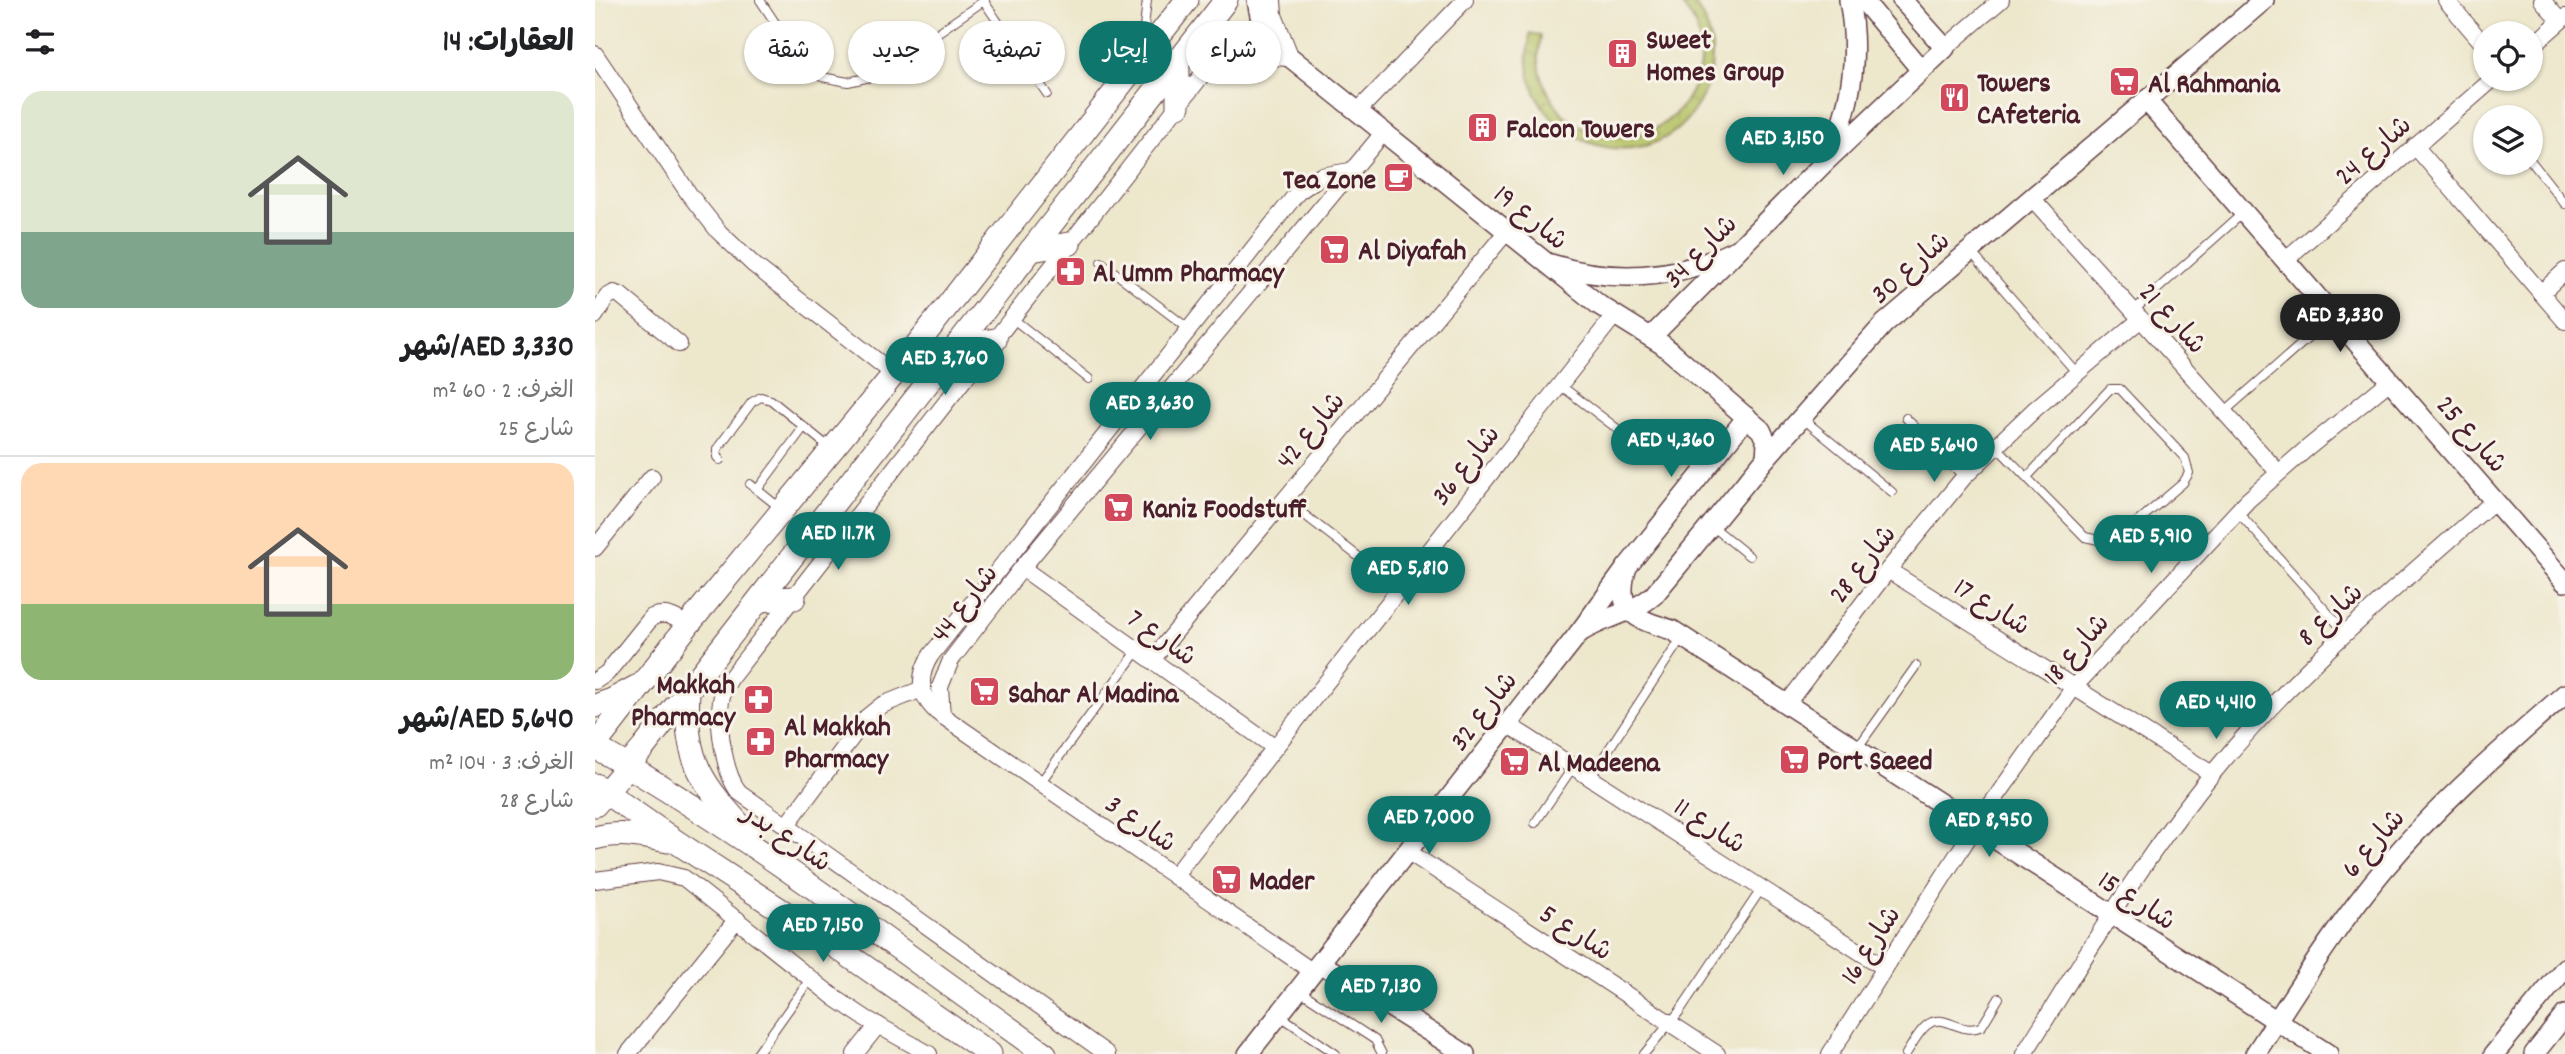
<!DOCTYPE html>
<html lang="ar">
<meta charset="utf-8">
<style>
:root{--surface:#fff;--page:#f2f2f2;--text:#202124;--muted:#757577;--line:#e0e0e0;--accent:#0f766e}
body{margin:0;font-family:Dekko,"Playpen Sans Arabic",sans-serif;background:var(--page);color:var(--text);direction:rtl;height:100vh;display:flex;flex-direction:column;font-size:26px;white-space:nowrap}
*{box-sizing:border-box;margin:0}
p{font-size:23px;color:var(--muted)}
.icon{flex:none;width:38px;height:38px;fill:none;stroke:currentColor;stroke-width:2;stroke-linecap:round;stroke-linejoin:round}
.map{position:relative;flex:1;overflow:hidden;direction:ltr}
.side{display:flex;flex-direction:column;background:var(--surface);width:595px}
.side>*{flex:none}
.hud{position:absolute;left:21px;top:21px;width:665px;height:63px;direction:rtl;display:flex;gap:14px}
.controls{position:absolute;left:1878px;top:21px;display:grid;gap:14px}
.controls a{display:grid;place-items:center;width:70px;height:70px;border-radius:50%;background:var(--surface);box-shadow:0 2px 5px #0004;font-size:35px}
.price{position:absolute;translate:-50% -60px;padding:0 16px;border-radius:24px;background:var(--accent);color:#fff;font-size:23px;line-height:46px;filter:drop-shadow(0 2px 4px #0008)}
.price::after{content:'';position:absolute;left:50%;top:42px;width:21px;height:16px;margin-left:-10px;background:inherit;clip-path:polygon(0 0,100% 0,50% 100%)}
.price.selected{background:#222;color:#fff}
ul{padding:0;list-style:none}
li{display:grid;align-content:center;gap:14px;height:371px;padding:0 21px}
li+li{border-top:2px solid var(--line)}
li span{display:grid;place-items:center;height:217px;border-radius:21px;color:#555}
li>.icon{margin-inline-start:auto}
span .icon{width:126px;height:126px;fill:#fffc;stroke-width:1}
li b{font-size:30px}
h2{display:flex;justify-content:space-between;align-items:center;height:84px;padding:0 21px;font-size:30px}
.tag{padding:0 24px;border-radius:32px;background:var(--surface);box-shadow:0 2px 5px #0004;font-size:24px;line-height:63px}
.tag.selected{background:var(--accent);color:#fff}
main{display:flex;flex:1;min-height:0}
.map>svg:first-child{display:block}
.park{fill:url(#park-crowns);stroke:#807148;stroke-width:2}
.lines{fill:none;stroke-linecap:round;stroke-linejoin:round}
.service-casing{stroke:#623d43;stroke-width:10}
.minor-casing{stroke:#623d43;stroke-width:18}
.tertiary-casing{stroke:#623d43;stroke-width:22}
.secondary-casing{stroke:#623d43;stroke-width:25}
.service{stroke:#fff;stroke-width:8}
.minor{stroke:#fff;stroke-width:16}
.tertiary{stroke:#fff;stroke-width:19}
.secondary{stroke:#fff;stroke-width:23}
.labels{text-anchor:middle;stroke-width:6;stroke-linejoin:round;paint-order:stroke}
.poi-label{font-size:28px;font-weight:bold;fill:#4a1f2b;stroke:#f7f3e8;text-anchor:start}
.street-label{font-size:28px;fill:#4a1f2b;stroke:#f7f3e8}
</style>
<main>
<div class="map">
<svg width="1970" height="1054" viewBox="0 0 1970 1054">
<defs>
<pattern id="park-crowns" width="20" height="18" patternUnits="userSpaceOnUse" patternTransform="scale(1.75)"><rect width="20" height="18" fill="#b5c366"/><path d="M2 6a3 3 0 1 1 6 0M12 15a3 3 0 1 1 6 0" fill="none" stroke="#9da759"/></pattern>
</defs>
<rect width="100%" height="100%" fill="#f7f3e8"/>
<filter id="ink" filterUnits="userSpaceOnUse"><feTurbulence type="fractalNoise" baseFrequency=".0143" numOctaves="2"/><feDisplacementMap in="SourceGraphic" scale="14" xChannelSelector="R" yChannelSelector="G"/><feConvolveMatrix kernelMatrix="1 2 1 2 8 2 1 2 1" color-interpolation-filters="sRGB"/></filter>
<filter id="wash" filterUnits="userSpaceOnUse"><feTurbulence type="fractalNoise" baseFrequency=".00686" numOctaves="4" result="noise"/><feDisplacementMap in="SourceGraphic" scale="28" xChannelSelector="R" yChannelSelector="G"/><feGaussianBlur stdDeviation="1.57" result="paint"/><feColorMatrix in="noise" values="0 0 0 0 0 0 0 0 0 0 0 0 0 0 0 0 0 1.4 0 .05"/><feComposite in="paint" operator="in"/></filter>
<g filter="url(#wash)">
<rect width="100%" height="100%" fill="#ede7cc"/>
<path class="park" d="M1083 0H1097C1107 14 1116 31 1117 49 1119 91 1091 136 1049 146 995 159 938 121 933 65 932 55 934 43 935 33L946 36C945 44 943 54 944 62 945 79 953 94 962 106 972 121 988 130 1006 134 1070 151 1125 83 1099 22 1095 14 1088 7 1083 0Z"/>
</g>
<g filter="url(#ink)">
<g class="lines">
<defs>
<g id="service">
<polyline points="165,0 205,60 215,70 227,77 253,82 280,76 390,0"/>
<polyline points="388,0 452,94"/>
<polyline points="547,46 552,0"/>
<polyline points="1936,161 1970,204"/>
<polyline points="1376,252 1481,372"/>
<polyline points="506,262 594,329"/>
<polyline points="1538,311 1648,213"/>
<polyline points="417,318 494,379"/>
<polyline points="965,385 1037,440"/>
<polyline points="1629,412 1737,317"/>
<polyline points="1207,418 1297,492"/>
<polyline points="1311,418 1369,477"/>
<polyline points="1401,446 1490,537 1508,541 1527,535 1588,483 1594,473 1590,458 1525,389 1515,389 1432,477"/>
<polyline points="125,460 122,457 122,449 157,402 166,397 176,400 235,448"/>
<polyline points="155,484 185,508"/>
<polyline points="162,490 209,427"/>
<polyline points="689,499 804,588"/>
<polyline points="1642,511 1750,632"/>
<polyline points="1116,525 1154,556"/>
<polyline points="1261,750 1321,666"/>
<polyline points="995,778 1087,637"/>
<polyline points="445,783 543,650"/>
<polyline points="940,823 978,767"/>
<polyline points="705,991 780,1040 787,1054"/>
<polyline points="684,1015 741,1054"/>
<polyline points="162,1054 216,978"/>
<polyline points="1049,1054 1084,1012 1167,888"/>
<path d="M1311 1054C1317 1045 1323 1032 1332 1025 1350 1011 1365 1037 1387 1026L1404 998"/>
</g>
<g id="minor">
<polyline points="1851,0 1890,46"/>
<polyline points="1947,0 1965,21"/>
<polyline points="1936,47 1970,17"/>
<polyline points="1350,48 1406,0"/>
<polyline points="0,54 94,194 124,232 159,265 299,374"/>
<polyline points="762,112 870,0"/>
<polyline points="1820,146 1970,321"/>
<polyline points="1436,197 1683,472"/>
<polyline points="1690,260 1898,79"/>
<polyline points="1946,293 1970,271"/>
<polyline points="0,316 12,297 19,293 25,295 84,344"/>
<polyline points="0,548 57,477"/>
<polyline points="427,568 679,747"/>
<polyline points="1293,570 1617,774"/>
<polyline points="557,660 912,231"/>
<path d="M0 681 12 673 57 617C72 611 80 618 93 625"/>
<polyline points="1191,705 1293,570 1369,477 1440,409 1546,319"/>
<polyline points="347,716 345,687 356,660 427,568 789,132"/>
<polyline points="912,724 1290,968"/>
<polyline points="191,826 272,717 287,705 327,689"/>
<polyline points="812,851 1122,1054"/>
<polyline points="579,876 1019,316"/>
<polyline points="0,880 63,872 89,878 240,998 270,1018 334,1054"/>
<path d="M718 972 342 712C323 695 323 675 336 655L703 192 726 176 755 171"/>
<polyline points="33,1054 142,919"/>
<polyline points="260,1054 283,1025"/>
<path d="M512 1054 144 792C129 774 122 723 126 701 127 691 132 684 137 676L607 75C633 51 663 57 696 58L679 15 678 0"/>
<polyline points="1235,1054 1380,827 1479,687 1653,500 1709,451 1795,381"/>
<path d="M1429 1054C1489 959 1546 860 1618 773 1701 671 1801 587 1899 501"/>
</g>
<g id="tertiary">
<polyline points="662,0 666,21 679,49"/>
<polyline points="1268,0 1326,70"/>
<path d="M594 47C630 36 663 38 696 58L1004 305 1068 345 1166 430 1172 443 1171 458"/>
<polyline points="1551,100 1970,582"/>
<path d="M1235 152C1258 103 1264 53 1254 0"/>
<path d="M956 264C1016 283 1081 280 1138 251"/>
<polyline points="1056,337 1231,161 1350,48 1307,0"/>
<path d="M1032 567C1018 611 1040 619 1077 630L1733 1054"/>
<path d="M984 633C1008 617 1037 614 1059 595L1171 458 1289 324 1669 0"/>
<polyline points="725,963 870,1054"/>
<polyline points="653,1054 984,633 1032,567 1152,417"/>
<path d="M1660 1054C1701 992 1741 926 1789 869 1843 804 1906 750 1970 694"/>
<polyline points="1899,1054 1970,968"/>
<polyline points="1939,1054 1970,1015"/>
</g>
<g id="secondary">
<polyline points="583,106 583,61"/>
<polyline points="436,250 474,244"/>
<polyline points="362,346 400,340"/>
<polyline points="165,600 199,598"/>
<path d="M93 691C89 763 107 783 153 834"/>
<polyline points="0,706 17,700 41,687"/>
<polyline points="0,745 93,625 299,374 592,0"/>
<path d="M0 747C157 837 303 949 450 1054"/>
<polyline points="0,785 83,843 227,937 395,1054"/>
<polyline points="0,805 49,747 631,0"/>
<path d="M0 838C25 831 48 836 73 841"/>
</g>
</defs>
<use href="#service" class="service-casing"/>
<use href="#minor" class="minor-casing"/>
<use href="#tertiary" class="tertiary-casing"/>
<use href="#secondary" class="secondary-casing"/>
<use href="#service" class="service"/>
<use href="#minor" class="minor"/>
<use href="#tertiary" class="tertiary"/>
<use href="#secondary" class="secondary"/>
</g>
</g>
<defs>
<symbol id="building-square" viewBox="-11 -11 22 22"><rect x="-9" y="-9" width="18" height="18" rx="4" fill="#d1495b" stroke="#f7f3e8"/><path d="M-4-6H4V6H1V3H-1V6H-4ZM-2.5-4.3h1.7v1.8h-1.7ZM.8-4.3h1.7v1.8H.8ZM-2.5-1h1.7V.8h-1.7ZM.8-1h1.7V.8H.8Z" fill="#fff"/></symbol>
<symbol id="supermarket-square" viewBox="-11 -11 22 22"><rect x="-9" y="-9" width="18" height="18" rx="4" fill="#d1495b" stroke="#f7f3e8"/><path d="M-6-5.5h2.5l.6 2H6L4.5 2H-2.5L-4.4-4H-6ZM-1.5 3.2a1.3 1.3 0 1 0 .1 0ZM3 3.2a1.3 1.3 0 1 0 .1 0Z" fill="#fff"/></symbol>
<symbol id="restaurant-square" viewBox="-11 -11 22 22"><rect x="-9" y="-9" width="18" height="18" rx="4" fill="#d1495b" stroke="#f7f3e8"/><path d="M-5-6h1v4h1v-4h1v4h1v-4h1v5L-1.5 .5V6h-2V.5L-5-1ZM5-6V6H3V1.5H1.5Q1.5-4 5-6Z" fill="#fff"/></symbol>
<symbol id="cafe-square" viewBox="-11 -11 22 22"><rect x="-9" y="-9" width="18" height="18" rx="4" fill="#d1495b" stroke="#f7f3e8"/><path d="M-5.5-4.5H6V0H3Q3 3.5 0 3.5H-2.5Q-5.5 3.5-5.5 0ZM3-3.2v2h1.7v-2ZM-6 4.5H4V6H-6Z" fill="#fff"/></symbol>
<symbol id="pharmacy-square" viewBox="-11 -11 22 22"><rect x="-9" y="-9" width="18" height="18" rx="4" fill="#d1495b" stroke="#f7f3e8"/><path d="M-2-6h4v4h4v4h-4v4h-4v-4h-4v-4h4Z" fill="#fff"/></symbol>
</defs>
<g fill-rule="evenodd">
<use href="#building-square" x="1010" y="36" width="35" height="35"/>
<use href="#supermarket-square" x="1512" y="64" width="35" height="35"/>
<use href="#restaurant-square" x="1342" y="80" width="35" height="35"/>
<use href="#building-square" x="870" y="110" width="35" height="35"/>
<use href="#cafe-square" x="786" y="160" width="35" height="35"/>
<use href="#supermarket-square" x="722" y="232" width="35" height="35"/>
<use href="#pharmacy-square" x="458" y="254" width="35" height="35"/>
<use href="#supermarket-square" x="506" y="490" width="35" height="35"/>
<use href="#supermarket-square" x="372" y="674" width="35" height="35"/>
<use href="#pharmacy-square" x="146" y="682" width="35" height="35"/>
<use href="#pharmacy-square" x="148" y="724" width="35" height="35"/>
<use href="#supermarket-square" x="1182" y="742" width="35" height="35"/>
<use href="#supermarket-square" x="902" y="744" width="35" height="35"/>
<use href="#supermarket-square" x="614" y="862" width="35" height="35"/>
</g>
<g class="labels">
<g class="poi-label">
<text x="1051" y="48">Sweet<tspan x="1051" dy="32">Homes Group</tspan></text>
<text x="1382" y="91">Towers<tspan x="1382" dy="32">CAfeteria</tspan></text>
<text x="1553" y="92">Al Rahmania</text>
<text x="911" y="137">Falcon Towers</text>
<text x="781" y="188" text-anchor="end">Tea Zone</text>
<text x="763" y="259">Al Diyafah</text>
<text x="498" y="281">Al Umm Pharmacy</text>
<text x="547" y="517">Kaniz Foodstuff</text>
<text x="140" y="693" text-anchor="end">Makkah<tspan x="140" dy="32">Pharmacy</tspan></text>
<text x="413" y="702">Sahar Al Madina</text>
<text x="189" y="735">Al Makkah<tspan x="189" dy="32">Pharmacy</tspan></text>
<text x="1222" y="769">Port Saeed</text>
<text x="943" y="771">Al Madeena</text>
<text x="654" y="889">Mader</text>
</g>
<g class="street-label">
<text transform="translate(1777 149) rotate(-41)" y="10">شارع 24</text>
<text transform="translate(937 216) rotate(39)" y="10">شارع 19</text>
<text transform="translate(1104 250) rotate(-45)" y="10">شارع 34</text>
<text transform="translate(1314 266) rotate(-41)" y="10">شارع 30</text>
<text transform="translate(1579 317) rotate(48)" y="10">شارع 21</text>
<text transform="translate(714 429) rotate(-50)" y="10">شارع 42</text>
<text transform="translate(1878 433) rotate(49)" y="10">شارع 25</text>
<text transform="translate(869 464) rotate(-52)" y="10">شارع 36</text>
<text transform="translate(1266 563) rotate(-52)" y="10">شارع 28</text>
<text transform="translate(368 602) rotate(-52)" y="10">شارع 44</text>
<text transform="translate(1398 605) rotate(32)" y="10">شارع 17</text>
<text transform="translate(1734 613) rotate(-43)" y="10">شارع 8</text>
<text transform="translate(568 636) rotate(35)" y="10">شارع 7</text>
<text transform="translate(1480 648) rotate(-49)" y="10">شارع 18</text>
<text transform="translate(887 710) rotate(-52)" y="10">شارع 32</text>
<text transform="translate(547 822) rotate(35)" y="10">شارع 3</text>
<text transform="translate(1116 824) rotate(33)" y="10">شارع 11</text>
<text transform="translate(193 836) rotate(34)" y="10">شارع بدر</text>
<text transform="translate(1777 842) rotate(-49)" y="10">شارع 6</text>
<text transform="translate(1543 899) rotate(33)" y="10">شارع 15</text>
<text transform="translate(982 931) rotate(33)" y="10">شارع 5</text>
<text transform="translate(1274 944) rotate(-57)" y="10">شارع 16</text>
</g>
</g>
</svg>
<div class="controls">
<a><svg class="icon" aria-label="locate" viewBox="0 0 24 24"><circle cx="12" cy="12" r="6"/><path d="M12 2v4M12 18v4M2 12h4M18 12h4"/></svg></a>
<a><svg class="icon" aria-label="layers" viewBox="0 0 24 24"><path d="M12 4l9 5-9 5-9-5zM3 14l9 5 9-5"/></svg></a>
</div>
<b class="price" style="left:1188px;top:177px">AED 3,150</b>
<b class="price selected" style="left:1745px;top:354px">AED 3,330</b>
<b class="price" style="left:350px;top:397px">AED 3,760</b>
<b class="price" style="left:555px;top:442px">AED 3,630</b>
<b class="price" style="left:1076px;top:479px">AED 4,360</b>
<b class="price" style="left:1339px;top:484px">AED 5,640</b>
<b class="price" style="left:243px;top:572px">AED 11.7K</b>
<b class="price" style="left:1556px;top:575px">AED 5,910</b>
<b class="price" style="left:813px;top:607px">AED 5,810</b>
<b class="price" style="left:1621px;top:741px">AED 4,410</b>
<b class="price" style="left:834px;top:856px">AED 7,000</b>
<b class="price" style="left:1394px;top:859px">AED 8,950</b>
<b class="price" style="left:228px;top:964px">AED 7,150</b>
<b class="price" style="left:786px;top:1025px">AED 7,130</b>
<div class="hud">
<a class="tag">شراء</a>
<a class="tag selected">إيجار</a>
<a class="tag">تصفية</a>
<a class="tag">جديد</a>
<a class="tag">شقة</a>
</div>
</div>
<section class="side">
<h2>العقارات: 14<svg class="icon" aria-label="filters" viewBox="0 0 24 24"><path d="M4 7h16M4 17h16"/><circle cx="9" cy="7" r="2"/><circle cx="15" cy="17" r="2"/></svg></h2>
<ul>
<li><span style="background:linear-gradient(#dfe7d0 65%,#7fa58c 0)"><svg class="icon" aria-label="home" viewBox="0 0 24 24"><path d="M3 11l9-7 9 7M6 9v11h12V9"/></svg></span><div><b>AED 3,330/شهر</b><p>الغرف: 2 · 60 m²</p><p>شارع 25</p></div></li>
<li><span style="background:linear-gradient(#ffd9b3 65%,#8fb573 0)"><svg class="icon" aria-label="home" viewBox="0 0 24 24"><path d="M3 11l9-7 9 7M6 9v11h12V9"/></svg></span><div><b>AED 5,640/شهر</b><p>الغرف: 3 · 104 m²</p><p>شارع 28</p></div></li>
</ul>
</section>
</main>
